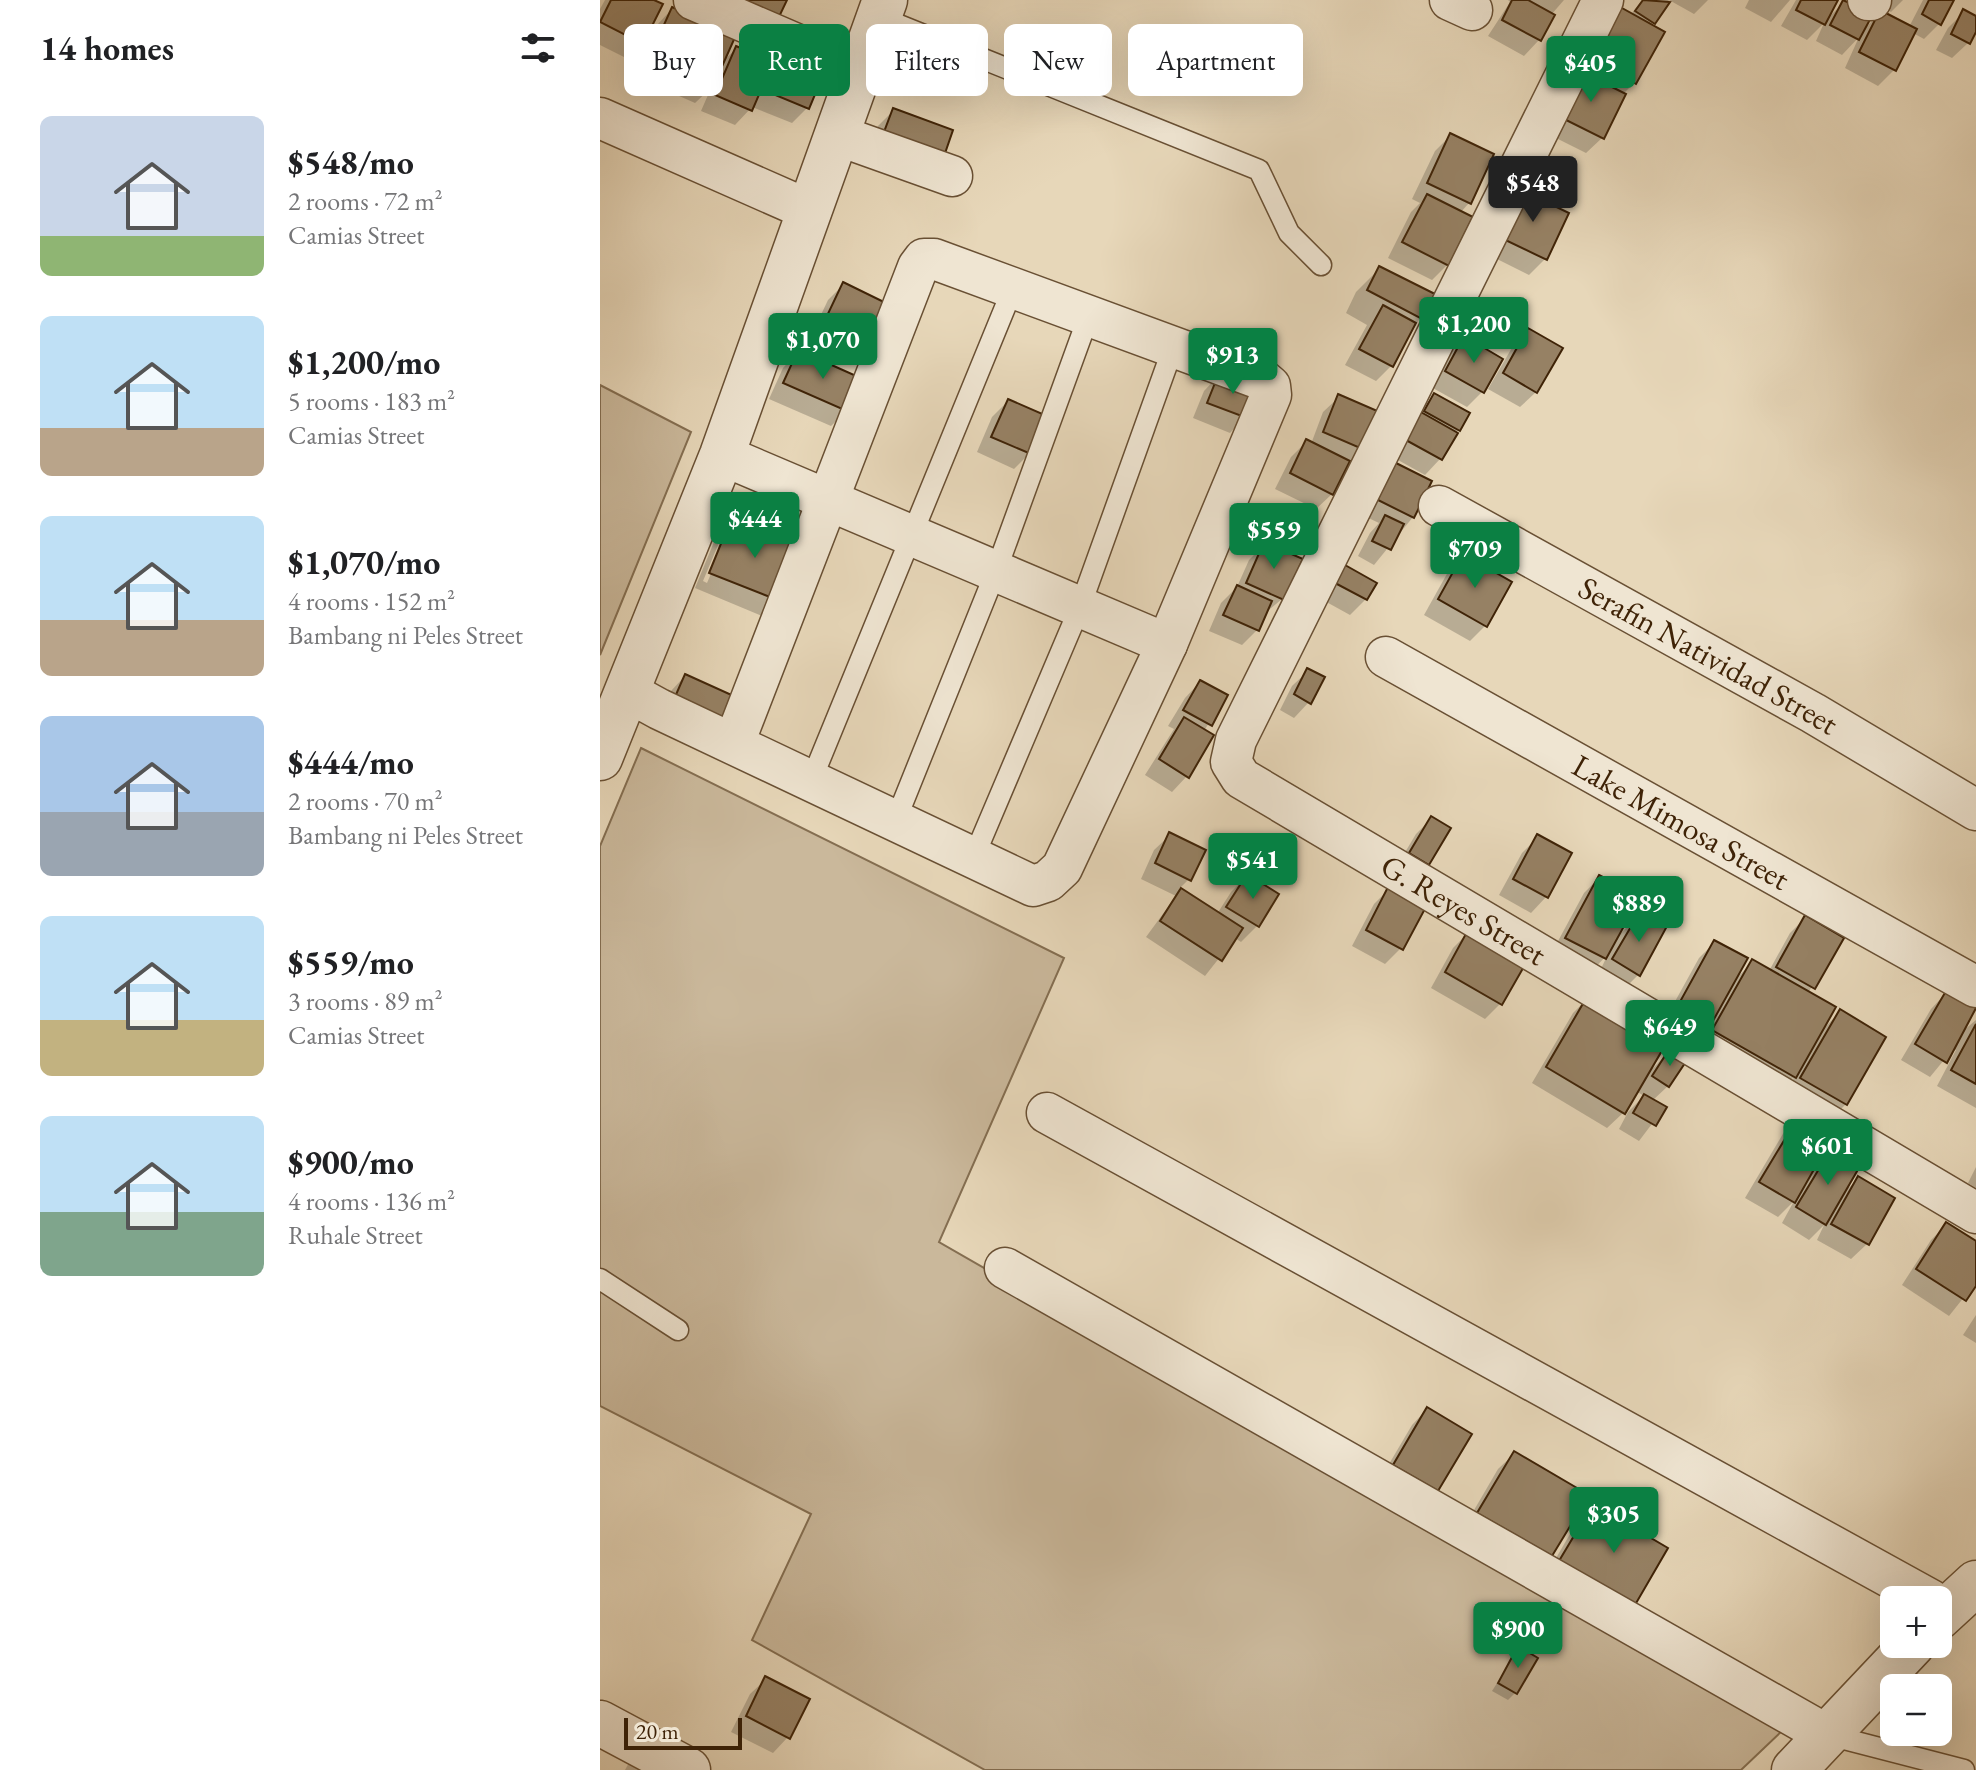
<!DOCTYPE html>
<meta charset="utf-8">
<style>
:root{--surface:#fff;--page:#f2f2f2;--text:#202124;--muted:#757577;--accent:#0b8043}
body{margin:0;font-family:"EB Garamond",serif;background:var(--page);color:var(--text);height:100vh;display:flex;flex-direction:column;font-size:30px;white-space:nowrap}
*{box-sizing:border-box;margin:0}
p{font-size:26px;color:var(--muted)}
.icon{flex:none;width:44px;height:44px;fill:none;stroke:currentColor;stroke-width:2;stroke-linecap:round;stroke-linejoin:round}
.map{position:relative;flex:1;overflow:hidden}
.details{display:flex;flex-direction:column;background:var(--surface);width:600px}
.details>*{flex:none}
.hud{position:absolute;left:24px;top:24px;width:760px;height:72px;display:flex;gap:16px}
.controls{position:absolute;left:1280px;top:1586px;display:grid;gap:16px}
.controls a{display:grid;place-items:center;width:72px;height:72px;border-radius:12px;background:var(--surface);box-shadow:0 8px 32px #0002;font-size:40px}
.scale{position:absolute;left:24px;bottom:20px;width:118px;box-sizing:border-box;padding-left:8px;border:4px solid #3f2307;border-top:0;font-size:22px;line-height:28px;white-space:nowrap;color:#3f2307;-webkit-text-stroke:6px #efe5d2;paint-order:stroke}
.price{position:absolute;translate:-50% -68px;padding:0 18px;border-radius:8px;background:var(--accent);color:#fff;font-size:26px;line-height:52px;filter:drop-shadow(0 2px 4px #0008)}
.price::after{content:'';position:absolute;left:50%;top:48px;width:24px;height:18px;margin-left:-12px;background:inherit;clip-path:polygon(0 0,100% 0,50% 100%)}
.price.current{background:#222;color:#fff}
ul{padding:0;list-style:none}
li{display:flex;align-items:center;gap:24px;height:200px;padding:0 40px}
li span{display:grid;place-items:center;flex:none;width:224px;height:160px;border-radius:12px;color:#555}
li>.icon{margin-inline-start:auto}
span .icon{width:96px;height:96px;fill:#fffc;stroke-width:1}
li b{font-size:34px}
h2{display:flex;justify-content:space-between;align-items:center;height:96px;padding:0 40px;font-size:34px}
.chip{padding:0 28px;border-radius:12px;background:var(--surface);box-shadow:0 8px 32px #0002;font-size:28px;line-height:72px}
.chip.current{background:var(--accent);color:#fff}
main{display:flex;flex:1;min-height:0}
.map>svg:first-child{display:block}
.green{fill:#cab89b;stroke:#846e51;stroke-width:2}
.shadow{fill:#0003;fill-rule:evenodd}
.building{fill:#968164;stroke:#3f2307;stroke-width:2}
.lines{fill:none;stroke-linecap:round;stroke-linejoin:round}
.service-casing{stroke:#695034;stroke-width:23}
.minor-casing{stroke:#695034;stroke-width:43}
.tertiary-casing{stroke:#695034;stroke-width:47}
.service{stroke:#efe5d2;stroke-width:20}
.minor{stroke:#efe5d2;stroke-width:40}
.tertiary{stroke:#efe5d2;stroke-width:44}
.labels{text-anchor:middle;stroke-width:8;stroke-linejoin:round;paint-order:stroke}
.street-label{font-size:32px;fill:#3f2307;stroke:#efe5d2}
</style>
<main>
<section class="details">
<h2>14 homes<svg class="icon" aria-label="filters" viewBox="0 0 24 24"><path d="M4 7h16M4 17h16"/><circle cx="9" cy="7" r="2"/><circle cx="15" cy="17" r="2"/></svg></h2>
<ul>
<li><span style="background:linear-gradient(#c9d6e8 75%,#8fb573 0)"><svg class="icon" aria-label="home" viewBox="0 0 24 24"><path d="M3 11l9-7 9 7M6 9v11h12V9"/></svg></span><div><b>$548/mo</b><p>2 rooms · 72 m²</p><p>Camias Street</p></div></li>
<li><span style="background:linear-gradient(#bfe0f5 70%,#b9a48a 0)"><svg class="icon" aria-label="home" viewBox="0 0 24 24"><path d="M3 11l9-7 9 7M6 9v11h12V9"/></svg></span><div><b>$1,200/mo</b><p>5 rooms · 183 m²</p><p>Camias Street</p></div></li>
<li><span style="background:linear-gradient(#bfe0f5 65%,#b9a48a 0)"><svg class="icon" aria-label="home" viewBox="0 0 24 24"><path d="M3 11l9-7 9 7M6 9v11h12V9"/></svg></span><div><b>$1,070/mo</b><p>4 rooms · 152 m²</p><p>Bambang ni Peles Street</p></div></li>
<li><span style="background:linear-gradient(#a9c7e8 60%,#9aa5b1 0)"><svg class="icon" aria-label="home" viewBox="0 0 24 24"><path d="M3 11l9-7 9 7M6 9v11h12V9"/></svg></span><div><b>$444/mo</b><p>2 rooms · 70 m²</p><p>Bambang ni Peles Street</p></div></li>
<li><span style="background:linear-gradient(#bfe0f5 65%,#c2b280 0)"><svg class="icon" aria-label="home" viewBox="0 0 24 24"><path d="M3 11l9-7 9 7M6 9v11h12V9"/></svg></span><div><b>$559/mo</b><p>3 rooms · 89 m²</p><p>Camias Street</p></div></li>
<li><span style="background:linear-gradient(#bfe0f5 60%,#7fa58c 0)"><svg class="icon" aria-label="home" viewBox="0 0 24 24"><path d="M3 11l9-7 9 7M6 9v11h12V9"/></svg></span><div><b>$900/mo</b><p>4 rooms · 136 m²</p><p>Ruhale Street</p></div></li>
</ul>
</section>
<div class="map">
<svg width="1376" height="1770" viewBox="0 0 1376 1770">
<rect width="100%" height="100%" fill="#e7d7b9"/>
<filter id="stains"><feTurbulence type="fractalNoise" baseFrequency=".0025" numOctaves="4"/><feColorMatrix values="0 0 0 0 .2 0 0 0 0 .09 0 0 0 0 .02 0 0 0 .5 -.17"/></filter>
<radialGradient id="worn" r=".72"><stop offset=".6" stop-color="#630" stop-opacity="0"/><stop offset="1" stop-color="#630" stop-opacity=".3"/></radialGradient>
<g class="green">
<polygon points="0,385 91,432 0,655"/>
<polygon points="41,748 464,958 339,1242 1184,1729 1141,1770 385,1770 152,1640 211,1514 0,1406 0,846"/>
</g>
<g class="shadow">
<polygon points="5,0 50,0 41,42 26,58 0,45 0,9"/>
<polygon points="908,0 964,0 951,15 939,40 924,56 888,36 910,2"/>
<polygon points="1042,0 1108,0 1094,14 1069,0 1051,26 1035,82 1023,94 1002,138 986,153 942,131"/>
<polygon points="1149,0 1190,0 1171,22 1145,8"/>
<polygon points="1196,0 1236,0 1228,18 1245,1 1264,29 1281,12 1309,27 1323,0 1352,0 1340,23 1324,39 1313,33 1294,70 1278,86 1245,68 1259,37 1242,55 1216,41 1224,23 1207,40 1181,26"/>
<polygon points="1282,0 1303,0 1291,12 1279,4"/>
<polygon points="72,9 121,63 136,49 161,85 180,66 207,108 192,123 152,107 135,125 101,111 111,88 95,103 34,76 57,25"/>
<polygon points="1364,12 1376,18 1376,27 1368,43 1352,58 1336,50 1348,28"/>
<polygon points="294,110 350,131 267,155 278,126"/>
<polygon points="850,136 869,203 860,213 847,265 832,280 788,258 811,212 820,203 812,199 835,151"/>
<polygon points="904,207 945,259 929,275 883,252"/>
<polygon points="779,269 820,318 791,366 776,381 745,365 767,325 746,313 756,292"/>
<polygon points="244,284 269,342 254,358 211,336 228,300"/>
<polygon points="928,330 936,392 920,407 888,389 913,346"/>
<polygon points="864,339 883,391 867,407 831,387 849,354"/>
<polygon points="198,352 247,411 231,426 169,399 183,368"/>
<polygon points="619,375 645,417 630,433 593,418 604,391"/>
<polygon points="834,396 858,430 840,459 825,475 789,455 818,411"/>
<polygon points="739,397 765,450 749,465 746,464 732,494 716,509 675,489 691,457 706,442 711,444 723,412"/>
<polygon points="408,401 430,453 414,469 377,452 392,417"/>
<polygon points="777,479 813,517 774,565 758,556 770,533 779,523 760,514"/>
<path d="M131 522 198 549 162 616 95 588 116 537ZM121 538H126L107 583 103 581Z"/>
<polygon points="665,544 682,599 664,614 657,630 642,645 609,631 621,603 637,587 649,560"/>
<polygon points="863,556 886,625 870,641 824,615 848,572"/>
<polygon points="745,567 766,599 750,615 721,599"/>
<polygon points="708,671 709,702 694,718 680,710 692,686"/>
<polygon points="85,676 105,743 70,692"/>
<polygon points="600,682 625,696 604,731 587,776 572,792 545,775 574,729 568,726 585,698"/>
<polygon points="831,819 848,829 827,864 812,880 795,869 816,834"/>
<polygon points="570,835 589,879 579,889 617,914 631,892 647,876 676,895 657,926 641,942 635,938 605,976 546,937 576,896 541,879 554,850"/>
<polygon points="938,837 969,854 946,897 931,913 899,895 922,853"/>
<polygon points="1000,877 1017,937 1039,915 1038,975 1023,990 998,975 1008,954 989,974 951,954 984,893"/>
<polygon points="790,888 801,948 785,964 752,946 774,904"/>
<polygon points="1205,918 1241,938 1208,993 1223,1029 1240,1012 1246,1104 1230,1120 1186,1094 1194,1077 1179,1092 1098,1046 1108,1026 1092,1042 1062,1025 1099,958 1115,942 1135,980 1152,962 1169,971 1190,933"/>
<polygon points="869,932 901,1003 885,1019 831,988 853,948"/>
<polygon points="1346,993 1375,1010 1363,1031 1376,1020 1376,1108 1337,1086 1356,1050 1353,1049 1330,1077 1301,1060 1331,1009"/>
<polygon points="989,997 1048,1073 1070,1051 1068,1086 1052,1101 1064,1108 1039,1141 1019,1129 1028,1112 1044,1096 1036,1091 1023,1113 1007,1128 932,1083 973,1013"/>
<polygon points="1200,1116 1213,1169 1231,1151 1244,1192 1258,1179 1267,1244 1251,1259 1217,1240 1224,1225 1209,1240 1182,1223 1194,1201 1178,1217 1145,1198 1184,1132"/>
<polygon points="1376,1167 1376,1188 1368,1183"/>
<polygon points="1347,1224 1376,1243 1376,1282 1349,1316 1302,1285 1331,1240"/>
<polygon points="1376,1315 1376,1343 1363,1335"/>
<polygon points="827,1409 837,1490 821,1506 779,1481 812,1425"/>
<polygon points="914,1454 950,1555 863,1529 898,1469"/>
<polygon points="993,1507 1018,1620 945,1577 977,1522"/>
<polygon points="919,1649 915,1693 908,1700 892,1691"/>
<polygon points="166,1679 188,1737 173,1753 131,1732 150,1694"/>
<polygon points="31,1759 59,1770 25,1770"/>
</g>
<g class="building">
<polygon points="11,0 54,0 63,4 43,44 0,22"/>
<polygon points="140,0 187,0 178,19"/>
<polygon points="912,0 928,0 955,15 941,41 902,20"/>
<polygon points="1043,0 1070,2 1055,24 1035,11"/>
<polygon points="1201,0 1238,0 1225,25 1196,10"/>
<polygon points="1243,0 1273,14 1259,40 1230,25"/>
<polygon points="1329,0 1354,0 1341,25 1322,14"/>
<polygon points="1013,3 1065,32 1036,84 985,55"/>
<polygon points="72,7 136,35 112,89 48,60"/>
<polygon points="1363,9 1376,16 1376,32 1370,44 1351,34"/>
<polygon points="1280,10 1317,29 1296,71 1259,52"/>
<polygon points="136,46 173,62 152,111 115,95"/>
<polygon points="180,63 221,80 209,109 168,92"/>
<polygon points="978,70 1026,94 1004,139 956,115"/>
<polygon points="293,108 353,130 342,162 281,140"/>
<polygon points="850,133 894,154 871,204 827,183"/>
<polygon points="919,189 969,213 947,260 897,236"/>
<polygon points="827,194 873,217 849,266 802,242"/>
<polygon points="779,266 835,294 822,319 767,290"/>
<polygon points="243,282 290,305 271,343 225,320"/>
<polygon points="783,305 816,323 793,367 759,349"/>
<polygon points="928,328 963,348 937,393 903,373"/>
<polygon points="864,336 903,359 884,393 845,371"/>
<polygon points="198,350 263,379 249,412 183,383"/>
<polygon points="619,373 658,388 647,418 607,403"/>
<polygon points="834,393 870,413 860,431 824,411"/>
<polygon points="738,394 782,413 767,451 723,432"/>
<polygon points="408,399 447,416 431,454 391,437"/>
<polygon points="819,411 858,433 842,460 804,439"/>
<polygon points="706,439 750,461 733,495 690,473"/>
<polygon points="792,461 832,481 814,518 774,498"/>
<polygon points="785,515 804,524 791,550 772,541"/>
<polygon points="131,519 201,548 180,601 109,573"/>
<polygon points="664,542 703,559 684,600 646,583"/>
<polygon points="863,554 912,582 887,627 838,599"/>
<polygon points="745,565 777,583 767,600 735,583"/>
<polygon points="637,585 672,601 659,631 623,615"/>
<polygon points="707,668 725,677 711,704 694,694"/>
<polygon points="85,674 136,697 122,728 71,706"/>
<polygon points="600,680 628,695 612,726 583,710"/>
<polygon points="584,717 614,735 589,778 559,759"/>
<polygon points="831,816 851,828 829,865 809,853"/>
<polygon points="569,832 606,850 591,881 555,863"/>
<polygon points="937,834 972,853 948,898 913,879"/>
<polygon points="647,874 679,894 659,927 626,907"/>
<polygon points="999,875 1040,897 1006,959 965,938"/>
<polygon points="789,885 827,905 803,950 766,930"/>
<polygon points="581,888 643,928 622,961 560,921"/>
<polygon points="1039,913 1066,928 1040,976 1012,959"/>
<polygon points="1205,915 1244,938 1215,989 1176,967"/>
<polygon points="868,930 926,963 902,1005 845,972"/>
<polygon points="1114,940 1148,958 1109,1028 1076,1009"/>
<polygon points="1152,959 1236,1007 1196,1078 1112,1030"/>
<polygon points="1346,991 1376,1008 1347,1063 1315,1044"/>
<polygon points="988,995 1067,1042 1025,1114 946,1067"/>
<polygon points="1240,1009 1286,1037 1247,1105 1200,1078"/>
<polygon points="1376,1024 1376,1084 1351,1070"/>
<polygon points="1070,1048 1087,1060 1069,1087 1052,1076"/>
<polygon points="1044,1094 1067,1107 1056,1126 1033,1113"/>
<polygon points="1200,1114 1234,1134 1195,1203 1159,1182"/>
<polygon points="1231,1149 1260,1166 1226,1225 1196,1207"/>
<polygon points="1258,1176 1295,1198 1269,1245 1231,1224"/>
<polygon points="1346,1222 1376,1241 1376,1286 1366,1301 1316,1269"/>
<polygon points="827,1407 872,1434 838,1491 793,1465"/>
<polygon points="914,1451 989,1495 952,1556 877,1513"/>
<polygon points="993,1504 1068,1548 1035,1605 959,1561"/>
<polygon points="918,1646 938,1658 917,1694 898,1683"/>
<polygon points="165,1676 210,1699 190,1739 146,1716"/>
</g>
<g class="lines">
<defs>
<g id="service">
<polyline points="279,17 659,170 689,233 721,265"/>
<polyline points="211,781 413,288"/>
<polyline points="295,822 396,571 489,315"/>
<polyline points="373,859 480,607 573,348"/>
<polyline points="0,1279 78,1330"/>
<polyline points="1225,1734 1364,1770"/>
</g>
<g id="minor">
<polyline points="94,0 261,72"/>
<polyline points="850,0 872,10"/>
<path id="s1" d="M1003 0 636 740 631 762 641 778 1376 1213"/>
<polyline points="1268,0 1271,0"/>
<polyline points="0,118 211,211"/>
<polyline points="237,135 352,176"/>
<polyline points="122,455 567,644"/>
<path id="s2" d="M839 506 1213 713 1376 810"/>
<path id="s3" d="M786 657 1376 987"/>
<polyline points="28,692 59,709 433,886 448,881 462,868 567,644 671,395 670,386 663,380 334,259 324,259 318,267 134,743"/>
<polyline points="447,1113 1331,1600"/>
<polyline points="405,1268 1225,1734"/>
</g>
<g id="tertiary">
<polyline points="0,758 122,455 285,0"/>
<polyline points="1338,1618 1376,1583"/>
<polyline points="0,1723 88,1770"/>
<polyline points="1194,1770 1313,1644"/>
</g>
</defs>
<use href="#service" class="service-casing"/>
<use href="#minor" class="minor-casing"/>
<use href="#tertiary" class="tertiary-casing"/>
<use href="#service" class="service"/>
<use href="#minor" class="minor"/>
<use href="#tertiary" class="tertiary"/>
</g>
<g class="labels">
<g class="street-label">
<text dy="11" stroke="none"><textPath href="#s2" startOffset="308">Serafin Natividad Street</textPath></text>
<text dy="11" stroke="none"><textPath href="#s3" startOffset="338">Lake Mimosa Street</textPath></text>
<text dy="11" stroke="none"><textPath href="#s1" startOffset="1126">G. Reyes Street</textPath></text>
</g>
</g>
<rect width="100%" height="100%" filter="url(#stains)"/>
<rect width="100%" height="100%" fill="url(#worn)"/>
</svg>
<div class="controls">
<a>+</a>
<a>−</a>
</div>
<div class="scale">20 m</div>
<b class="price" style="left:991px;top:104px">$405</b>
<b class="price current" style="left:933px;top:224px">$548</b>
<b class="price" style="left:874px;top:365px">$1,200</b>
<b class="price" style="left:223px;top:381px">$1,070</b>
<b class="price" style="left:633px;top:396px">$913</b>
<b class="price" style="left:155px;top:560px">$444</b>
<b class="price" style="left:674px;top:571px">$559</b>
<b class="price" style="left:875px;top:590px">$709</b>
<b class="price" style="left:653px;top:901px">$541</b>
<b class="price" style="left:1039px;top:944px">$889</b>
<b class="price" style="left:1070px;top:1068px">$649</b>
<b class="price" style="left:1228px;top:1187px">$601</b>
<b class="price" style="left:1014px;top:1555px">$305</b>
<b class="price" style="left:918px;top:1670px">$900</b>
<div class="hud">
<a class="chip">Buy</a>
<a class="chip current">Rent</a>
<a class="chip">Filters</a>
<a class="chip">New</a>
<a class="chip">Apartment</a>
</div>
</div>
</main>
